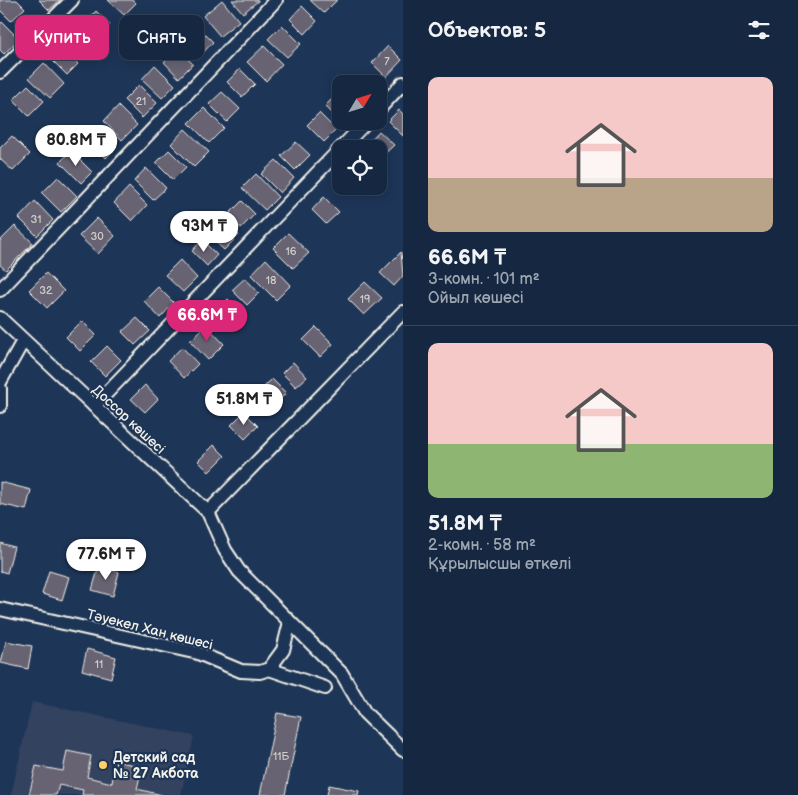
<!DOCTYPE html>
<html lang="ru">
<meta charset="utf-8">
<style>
:root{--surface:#162841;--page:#1f3048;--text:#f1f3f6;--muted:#9ea6b1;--line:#35445a;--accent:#db2777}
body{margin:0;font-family:"Balsamiq Sans",sans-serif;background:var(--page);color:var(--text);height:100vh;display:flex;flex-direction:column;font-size:19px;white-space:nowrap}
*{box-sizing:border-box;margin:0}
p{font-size:16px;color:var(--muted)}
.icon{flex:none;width:28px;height:28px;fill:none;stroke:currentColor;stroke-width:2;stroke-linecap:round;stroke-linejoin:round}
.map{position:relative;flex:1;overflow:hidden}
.sheet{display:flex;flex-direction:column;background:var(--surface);width:395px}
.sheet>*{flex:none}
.banner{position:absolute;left:15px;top:15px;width:312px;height:45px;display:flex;gap:10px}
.needle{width:32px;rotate:52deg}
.controls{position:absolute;left:332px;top:75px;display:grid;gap:10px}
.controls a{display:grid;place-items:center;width:55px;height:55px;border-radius:10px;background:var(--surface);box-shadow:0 2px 12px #0003,0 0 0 1px var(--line);font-size:25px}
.price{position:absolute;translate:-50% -42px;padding:0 11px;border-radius:18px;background:#fff;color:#222;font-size:16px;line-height:32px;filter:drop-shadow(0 1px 2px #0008)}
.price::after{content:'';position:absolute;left:50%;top:30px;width:15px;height:11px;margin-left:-8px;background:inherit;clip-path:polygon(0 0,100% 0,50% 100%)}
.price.selected{background:var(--accent);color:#fff}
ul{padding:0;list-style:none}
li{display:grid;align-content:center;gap:10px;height:265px;padding:0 25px}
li+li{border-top:1px solid var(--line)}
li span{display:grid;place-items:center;height:155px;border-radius:10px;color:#555}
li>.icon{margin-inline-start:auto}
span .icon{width:90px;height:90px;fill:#fffc;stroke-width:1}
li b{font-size:21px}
h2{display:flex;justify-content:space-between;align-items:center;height:60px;padding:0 25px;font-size:21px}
.pill{padding:0 18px;border-radius:10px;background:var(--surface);box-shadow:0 2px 12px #0003,0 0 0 1px var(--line);font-size:18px;line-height:45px}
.pill.selected{background:var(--accent);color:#fff}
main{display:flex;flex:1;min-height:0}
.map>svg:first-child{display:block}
.built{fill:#33435f}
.building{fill:#676473;stroke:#f4f1e8}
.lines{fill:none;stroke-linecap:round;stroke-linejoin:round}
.minor-casing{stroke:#f4f1e8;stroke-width:16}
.minor{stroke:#1d3557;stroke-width:12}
.poi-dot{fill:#ffd166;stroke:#1d3557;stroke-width:2}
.labels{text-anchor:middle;stroke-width:4.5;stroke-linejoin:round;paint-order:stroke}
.number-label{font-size:11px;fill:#d1cecb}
.street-label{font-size:14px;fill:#f4f1e8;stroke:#1d3557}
.poi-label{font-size:14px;font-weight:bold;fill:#f4f1e8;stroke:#1d3557;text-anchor:start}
</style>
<main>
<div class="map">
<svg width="403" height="795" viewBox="0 0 403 795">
<rect width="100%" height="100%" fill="#1d3557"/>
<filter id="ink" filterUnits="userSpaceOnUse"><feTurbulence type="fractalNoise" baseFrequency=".02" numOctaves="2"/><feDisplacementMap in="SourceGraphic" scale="10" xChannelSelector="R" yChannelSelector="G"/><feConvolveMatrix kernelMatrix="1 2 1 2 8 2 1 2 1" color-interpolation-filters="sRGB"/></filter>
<g filter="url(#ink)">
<polygon class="built" points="32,702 194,736 181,795 11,795"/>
<g class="building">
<polygon points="0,0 17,0 25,8 11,21 0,10"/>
<polygon points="39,0 60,0 49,10"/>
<polygon points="108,0 133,0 136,3 124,15"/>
<polygon points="222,0 239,21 220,36 203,16"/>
<polygon points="232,0 258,0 258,1 243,13"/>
<polygon points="310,0 337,0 324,13"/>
<polygon points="302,6 317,21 305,34 290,19"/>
<polygon points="96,11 110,25 100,34 87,21"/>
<polygon points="2,22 19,39 4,54 0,50 0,24"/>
<polygon points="195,24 213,42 199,57 181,39"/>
<polygon points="282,25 301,44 287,57 268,39"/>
<polygon points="78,26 96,43 84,54 67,37"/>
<polygon points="264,46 282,64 266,81 247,62"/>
<polygon points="388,46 402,60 386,77 372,63"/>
<polygon points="63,48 78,64 67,75 51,59"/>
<polygon points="177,49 193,64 179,78 164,62"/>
<polygon points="44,63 64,84 50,98 29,78"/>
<polygon points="155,65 175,85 162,98 142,79"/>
<polygon points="240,69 255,84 242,97 227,82"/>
<polygon points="28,85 44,101 29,116 13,100"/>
<polygon points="139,85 157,103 142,118 124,100"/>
<polygon points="341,90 341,121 346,121 343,124 325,106"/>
<polygon points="222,92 240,109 227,122 209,104"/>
<polygon points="118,106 137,125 122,140 104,121"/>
<polygon points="204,108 224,128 209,143 189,123"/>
<polygon points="399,110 403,114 403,136 388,121"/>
<polygon points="319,113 336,130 324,142 307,125"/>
<polygon points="96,126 117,147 106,158 85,137"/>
<polygon points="185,129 209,152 194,167 171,144"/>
<polygon points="379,131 394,145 380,158 379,149 370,149 366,145"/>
<polygon points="12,136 30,154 13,171 0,159 0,148"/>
<polygon points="296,142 310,155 295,170 281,156"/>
<polygon points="169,150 186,167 173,180 156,163"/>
<polygon points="71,151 92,172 81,183 60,162"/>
<polygon points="276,160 294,178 280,193 261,174"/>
<polygon points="146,168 166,188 153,200 134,181"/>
<polygon points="256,174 278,197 265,210 242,188"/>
<polygon points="58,177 77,196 61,212 42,193"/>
<polygon points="129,187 147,205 132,221 114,203"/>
<polygon points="324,197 339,212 326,224 312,210"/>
<polygon points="35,201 53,220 37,236 19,218"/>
<polygon points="242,201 255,214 241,228 228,215"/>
<polygon points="97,218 115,236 98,254 79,236"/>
<polygon points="223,220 239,235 224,250 208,235"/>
<polygon points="15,226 33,243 6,270 0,265 0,241"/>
<polygon points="288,233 309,253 293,268 273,248"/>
<polygon points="202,240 217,255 207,266 192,251"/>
<polygon points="401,252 403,276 394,286 380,273"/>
<polygon points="266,259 291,285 276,300 251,275"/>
<polygon points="180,260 197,278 183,292 165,275"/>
<polygon points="46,273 64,291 47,308 29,290"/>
<polygon points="245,278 259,293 247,305 232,290"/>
<polygon points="365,282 382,298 364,315 348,299"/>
<polygon points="158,287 174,303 160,318 144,301"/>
<polygon points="228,299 243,314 231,326 216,311"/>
<polygon points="137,318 150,331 135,345 122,332"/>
<polygon points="82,321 96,335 80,351 66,337"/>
<polygon points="206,325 224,344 208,360 190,341"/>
<polygon points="316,327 333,344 320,357 303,340"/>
<polygon points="107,346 121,360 105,376 91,362"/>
<polygon points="182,347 198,364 184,378 168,361"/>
<polygon points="293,362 307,377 296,387 282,373"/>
<polygon points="272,379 286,393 270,410 256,395"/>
<polygon points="145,385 158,399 145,412 131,399"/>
<polygon points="244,412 258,426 245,439 231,425"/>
<polygon points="214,445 225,456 209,472 198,461"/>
<polygon points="0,482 31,490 26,510 0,504"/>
<polygon points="0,543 14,547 7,573 0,571"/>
<polygon points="99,566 119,572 113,596 92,590"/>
<polygon points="49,571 69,577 62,600 42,594"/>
<polygon points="6,641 32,646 28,669 1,663"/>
<polygon points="87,649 116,657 111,678 82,670"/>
<polygon points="277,713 301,717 285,795 260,795"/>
<polygon points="67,751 91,756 87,777 112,783 116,761 142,767 137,789 162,795 82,795 83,790 59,785 56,795 29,795 36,766 63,771"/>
<polygon points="329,785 359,791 358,795 327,795"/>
</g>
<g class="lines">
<defs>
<g id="minor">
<polyline points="0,72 72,0"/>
<polyline points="379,109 403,83"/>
<polyline points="0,290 276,0"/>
<polyline points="0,318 208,512 225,550 239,571 342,674 365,713 403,750"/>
<polyline points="0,382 23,341"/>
<polyline points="0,388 0,406"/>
<polyline points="94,406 367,121"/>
<polyline points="208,512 403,312"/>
<polyline points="0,609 198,653 241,671 260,672 269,669 283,650 290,622"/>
<polyline points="269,669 325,688"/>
</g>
</defs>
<use href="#minor" class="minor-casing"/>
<use href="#minor" class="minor"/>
</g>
</g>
<circle class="poi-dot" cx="103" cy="765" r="5"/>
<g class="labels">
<g class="number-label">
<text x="387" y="65">7</text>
<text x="141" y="105">21</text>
<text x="36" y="223">31</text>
<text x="97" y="240">30</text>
<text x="291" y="255">16</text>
<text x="271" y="284">18</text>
<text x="46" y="294">32</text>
<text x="365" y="303">19</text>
<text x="99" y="668">11</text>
<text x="281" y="760">11Б</text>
</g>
<g class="street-label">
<text transform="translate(129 419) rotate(43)" y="5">Доссор көшесі</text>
<text transform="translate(150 629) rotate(14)" y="5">Тәуекел Хан көшесі</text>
</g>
<g class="poi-label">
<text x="113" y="762">Детский сад<tspan x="113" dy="16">№ 27 Акбота</tspan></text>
</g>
</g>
</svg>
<div class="controls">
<a><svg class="needle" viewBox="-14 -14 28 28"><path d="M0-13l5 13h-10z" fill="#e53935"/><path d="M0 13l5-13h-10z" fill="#9ea6b1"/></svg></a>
<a><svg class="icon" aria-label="locate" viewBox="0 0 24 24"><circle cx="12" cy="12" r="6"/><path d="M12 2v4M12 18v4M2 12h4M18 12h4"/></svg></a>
</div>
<b class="price" style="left:76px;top:167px">80.8M ₸</b>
<b class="price" style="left:204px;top:253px">93M ₸</b>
<b class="price selected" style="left:207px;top:342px">66.6M ₸</b>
<b class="price" style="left:244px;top:426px">51.8M ₸</b>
<b class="price" style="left:106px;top:581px">77.6M ₸</b>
<div class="banner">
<a class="pill selected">Купить</a>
<a class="pill">Снять</a>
</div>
</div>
<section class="sheet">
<h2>Объектов: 5<svg class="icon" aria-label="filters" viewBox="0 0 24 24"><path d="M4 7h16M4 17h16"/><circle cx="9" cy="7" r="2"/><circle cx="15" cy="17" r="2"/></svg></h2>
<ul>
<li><span style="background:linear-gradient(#f6c9c9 65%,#b9a48a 0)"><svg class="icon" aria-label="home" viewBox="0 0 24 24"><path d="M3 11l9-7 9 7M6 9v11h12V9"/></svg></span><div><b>66.6M ₸</b><p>3-комн. · 101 m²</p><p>Ойыл көшесі</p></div></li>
<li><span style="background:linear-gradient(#f6c9c9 65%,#8fb573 0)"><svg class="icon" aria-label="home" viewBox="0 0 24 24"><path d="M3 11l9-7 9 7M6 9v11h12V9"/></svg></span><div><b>51.8M ₸</b><p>2-комн. · 58 m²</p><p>Құрылысшы өткелі</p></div></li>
</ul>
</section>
</main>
